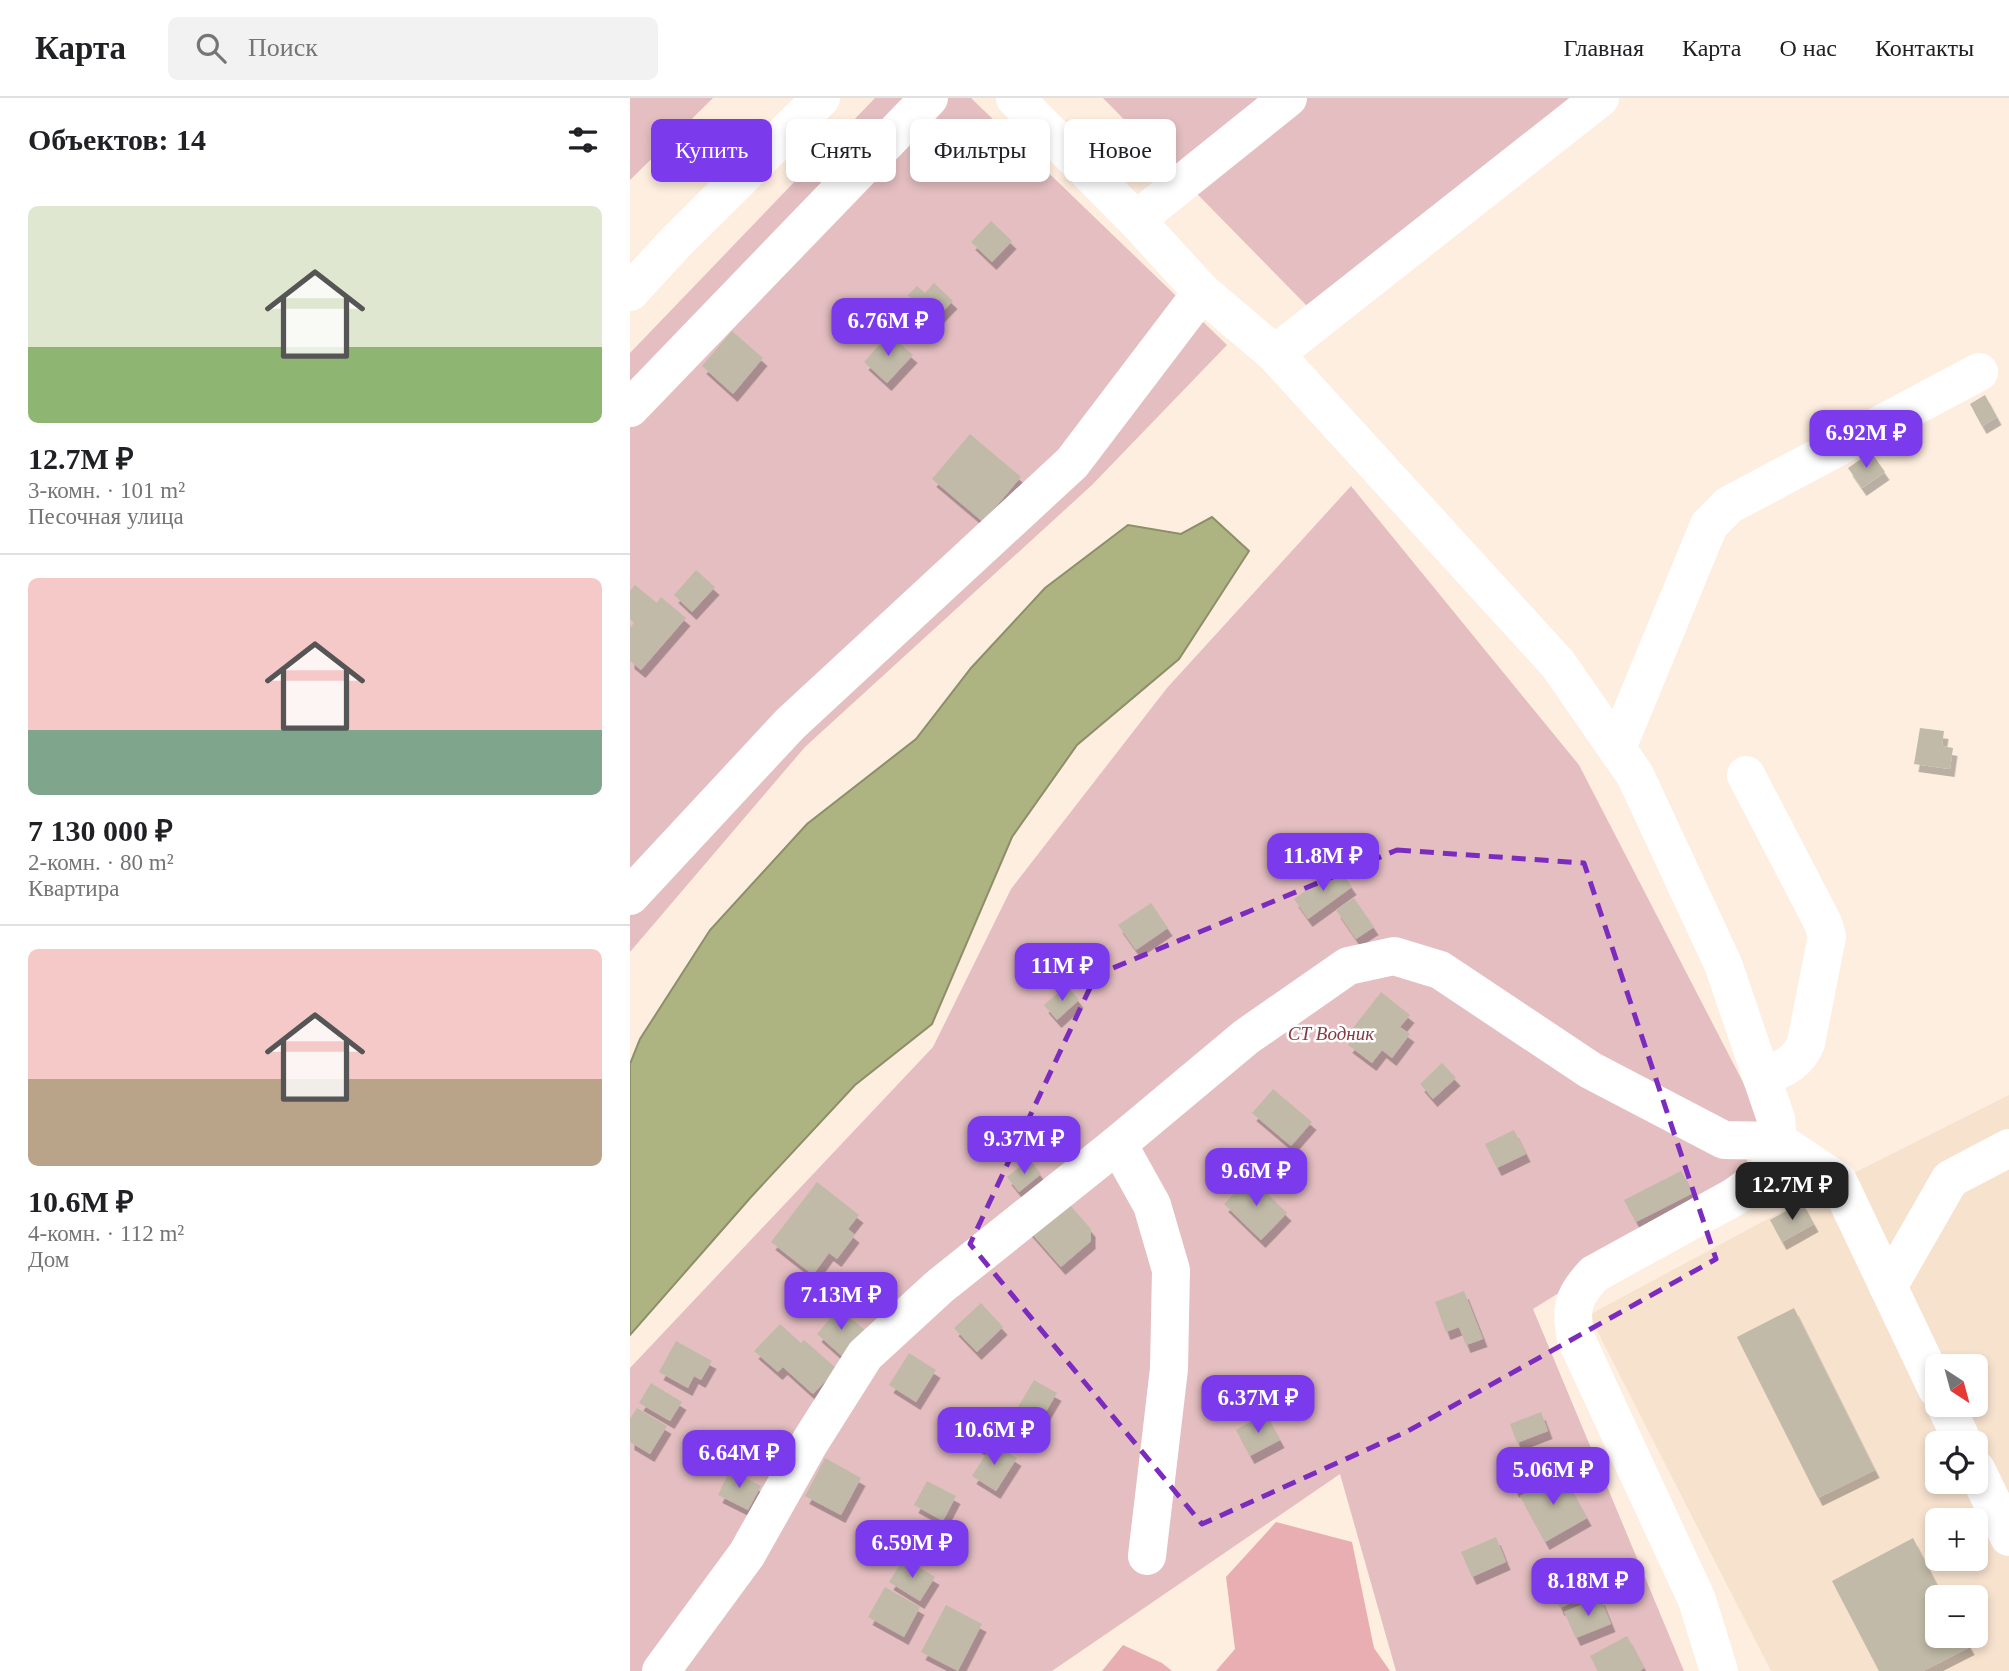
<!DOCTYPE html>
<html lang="ru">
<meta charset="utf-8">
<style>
:root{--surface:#fff;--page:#f2f2f2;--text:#202124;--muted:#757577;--line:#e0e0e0;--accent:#7c3aed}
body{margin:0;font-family:Georgia,serif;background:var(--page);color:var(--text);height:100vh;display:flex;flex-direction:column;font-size:26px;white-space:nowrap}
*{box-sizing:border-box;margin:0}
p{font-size:23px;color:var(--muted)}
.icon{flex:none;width:38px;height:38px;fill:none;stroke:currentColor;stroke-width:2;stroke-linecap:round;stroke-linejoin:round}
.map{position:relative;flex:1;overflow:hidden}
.panel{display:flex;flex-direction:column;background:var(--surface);width:630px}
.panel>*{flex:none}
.guide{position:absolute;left:21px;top:21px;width:665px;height:63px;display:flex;gap:14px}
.needle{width:46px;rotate:144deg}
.tools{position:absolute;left:1295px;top:1256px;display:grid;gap:14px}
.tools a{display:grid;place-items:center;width:63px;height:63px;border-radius:10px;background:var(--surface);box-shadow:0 4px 10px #0003;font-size:35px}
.price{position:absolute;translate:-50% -60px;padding:0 16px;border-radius:14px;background:var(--accent);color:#fff;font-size:23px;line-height:46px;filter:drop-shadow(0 2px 4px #0008)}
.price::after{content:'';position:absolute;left:50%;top:42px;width:21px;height:16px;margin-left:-10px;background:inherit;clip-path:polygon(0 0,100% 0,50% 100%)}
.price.on{background:#222;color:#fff}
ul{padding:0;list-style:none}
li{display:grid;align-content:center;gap:14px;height:371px;padding:0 28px}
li+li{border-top:2px solid var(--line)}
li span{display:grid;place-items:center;height:217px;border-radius:10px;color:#555}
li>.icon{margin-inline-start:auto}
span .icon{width:126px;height:126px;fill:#fffc;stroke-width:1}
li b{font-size:30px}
h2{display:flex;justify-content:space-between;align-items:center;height:84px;padding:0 28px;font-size:30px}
.tag{padding:0 24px;border-radius:10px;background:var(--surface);box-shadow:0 4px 10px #0003;font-size:24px;line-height:63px}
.tag.on{background:var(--accent);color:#fff}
header{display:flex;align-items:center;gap:42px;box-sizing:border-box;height:98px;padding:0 35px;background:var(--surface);border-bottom:2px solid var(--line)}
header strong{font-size:33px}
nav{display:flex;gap:38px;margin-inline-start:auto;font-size:24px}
.search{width:490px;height:63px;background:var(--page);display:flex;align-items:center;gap:18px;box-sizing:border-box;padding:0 24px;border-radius:10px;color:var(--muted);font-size:26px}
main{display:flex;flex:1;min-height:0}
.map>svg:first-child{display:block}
.built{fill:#f7e2ce;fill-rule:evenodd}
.green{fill:#e4bec1}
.forest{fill:#e9aeb2}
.water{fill:#adb481;stroke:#8c8f6a;stroke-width:2}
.building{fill:#c1baa8;filter:url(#shadow)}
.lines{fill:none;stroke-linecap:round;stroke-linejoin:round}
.minor{stroke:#fff;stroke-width:38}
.major{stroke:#fff;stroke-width:38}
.marked{fill:none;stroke:#7b2cbf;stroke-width:5;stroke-dasharray:14 9;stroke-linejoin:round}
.labels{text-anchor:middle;stroke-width:5;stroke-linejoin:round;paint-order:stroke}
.park-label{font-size:19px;font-style:italic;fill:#823a43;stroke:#fefefe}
</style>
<header>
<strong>Карта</strong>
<div class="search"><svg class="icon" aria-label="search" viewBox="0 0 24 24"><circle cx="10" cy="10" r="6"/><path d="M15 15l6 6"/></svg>Поиск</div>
<nav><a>Главная</a><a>Карта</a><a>О нас</a><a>Контакты</a></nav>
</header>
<main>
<section class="panel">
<h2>Объектов: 14<svg class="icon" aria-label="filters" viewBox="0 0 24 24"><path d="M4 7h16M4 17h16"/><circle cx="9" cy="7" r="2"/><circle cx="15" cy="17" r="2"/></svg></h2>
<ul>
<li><span style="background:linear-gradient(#dfe7d0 65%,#8fb573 0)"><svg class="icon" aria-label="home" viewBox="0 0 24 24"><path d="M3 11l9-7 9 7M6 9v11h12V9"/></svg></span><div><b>12.7M ₽</b><p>3-комн. · 101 m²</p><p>Песочная улица</p></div></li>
<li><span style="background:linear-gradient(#f6c9c9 70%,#7fa58c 0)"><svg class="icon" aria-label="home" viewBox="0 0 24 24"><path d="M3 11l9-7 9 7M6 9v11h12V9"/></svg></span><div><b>7 130 000 ₽</b><p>2-комн. · 80 m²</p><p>Квартира</p></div></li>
<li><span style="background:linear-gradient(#f6c9c9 60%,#b9a48a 0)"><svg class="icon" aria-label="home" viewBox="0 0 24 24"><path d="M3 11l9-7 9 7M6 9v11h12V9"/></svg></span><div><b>10.6M ₽</b><p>4-комн. · 112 m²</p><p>Дом</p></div></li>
</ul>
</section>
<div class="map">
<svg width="1379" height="1573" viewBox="0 0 1379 1573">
<defs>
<filter id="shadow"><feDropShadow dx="4.5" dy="8" stdDeviation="0" flood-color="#0004"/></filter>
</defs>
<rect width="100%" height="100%" fill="#feeedf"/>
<path class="built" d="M1379 997V1573H1141L959 1217 1208 1083ZM1307 1269H1346V1307H1307ZM1307 1346H1346V1384H1307ZM1307 1423H1346V1461H1307ZM1307 1500H1346V1538H1307Z"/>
<g class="green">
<polygon points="0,0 83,0 0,82"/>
<polygon points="245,0 341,0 597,247 462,387 175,649 0,854 0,255"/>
<polygon points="473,0 973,0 683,214"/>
<polygon points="721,388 949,667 1132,1021 1110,1082 903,1211 1054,1573 766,1573 710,1376 422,1573 0,1573 0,1270 303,949 381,791 537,590"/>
</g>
<g class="forest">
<polygon points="646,1424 722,1444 744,1550 760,1573 586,1573 605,1551 596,1479"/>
<polygon points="493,1547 532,1565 542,1573 472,1573"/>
</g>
<polygon class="water" points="582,419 619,453 549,561 447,647 382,739 302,926 225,987 121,1099 0,1237 0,966 10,941 80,832 177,726 286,641 341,570 415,490 498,427 551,436"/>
<g class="building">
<polygon points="361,123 382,143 362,164 341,144"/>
<polygon points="304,185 323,203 297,230 275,210 283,202 278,197 287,188 295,195"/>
<polygon points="102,233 133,260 103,296 72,268"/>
<polygon points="259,236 283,257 257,285 234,264"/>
<polygon points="1355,297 1367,319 1352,328 1340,306"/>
<polygon points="340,336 391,379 353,424 302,381"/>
<polygon points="1241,354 1255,374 1232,390 1218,370"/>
<polygon points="66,472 85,489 62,514 44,497"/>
<polygon points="5,487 27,505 31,499 56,520 11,572 0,563 0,530 4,525 0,521 0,493"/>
<polygon points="1290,630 1314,633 1312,648 1323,650 1320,671 1284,666"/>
<polygon points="708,769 722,789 678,821 664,801"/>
<polygon points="724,800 744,829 726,841 706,812"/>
<polygon points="521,805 538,830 506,852 488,827"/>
<polygon points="437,887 449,902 427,922 414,907"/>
<polygon points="751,894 780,917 770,929 780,936 762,960 752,952 742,965 718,947 728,934 723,930"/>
<polygon points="812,965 826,980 803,1001 790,986"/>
<polygon points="643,991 682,1024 661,1048 622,1015"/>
<polygon points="884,1032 896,1056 867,1070 855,1046"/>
<polygon points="399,1061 411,1076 389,1094 377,1079"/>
<polygon points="1051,1073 1063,1095 1006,1124 994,1102"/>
<polygon points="620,1079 657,1115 631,1142 594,1106"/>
<polygon points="187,1084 229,1117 218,1131 225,1137 207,1161 199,1155 183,1177 141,1144"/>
<polygon points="432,1098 461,1131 461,1143 431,1169 396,1129"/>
<polygon points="1172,1104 1184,1126 1152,1144 1140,1122"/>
<polygon points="834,1193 853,1241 836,1247 829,1229 816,1234 805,1204"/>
<polygon points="351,1205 373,1229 347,1254 324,1230"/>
<polygon points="209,1210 236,1233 213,1259 187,1236"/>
<polygon points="1164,1210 1245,1372 1188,1400 1107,1239"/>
<polygon points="150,1226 171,1245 174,1242 207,1271 183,1296 153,1269 148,1274 124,1253"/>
<polygon points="46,1243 82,1263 71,1282 64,1278 58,1290 29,1274"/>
<polygon points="279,1255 306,1272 286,1304 259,1287"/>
<polygon points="404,1282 427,1295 408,1327 385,1314"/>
<polygon points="21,1285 52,1304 40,1323 9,1305"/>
<polygon points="7,1310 37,1328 20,1356 0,1344 0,1321"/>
<polygon points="911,1314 918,1333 887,1345 880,1326"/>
<polygon points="635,1315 650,1342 620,1358 606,1332"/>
<polygon points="352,1316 370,1330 354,1352 336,1339"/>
<polygon points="363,1345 387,1360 366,1393 342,1378"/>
<polygon points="904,1354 915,1378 885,1392 874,1368"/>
<polygon points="195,1360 231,1380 211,1417 175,1398"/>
<polygon points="100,1372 131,1388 118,1412 88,1397"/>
<polygon points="932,1375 957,1420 915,1444 890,1398"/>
<polygon points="297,1383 326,1398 313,1423 284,1407"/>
<polygon points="866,1439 876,1464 842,1479 831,1454"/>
<polygon points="1283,1440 1314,1500 1307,1500 1307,1538 1334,1538 1340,1549 1293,1573 1249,1573 1202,1483"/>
<polygon points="274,1460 305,1479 290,1503 259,1484"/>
<polygon points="952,1461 966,1494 930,1510 916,1476"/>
<polygon points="255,1489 290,1509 274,1539 238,1519"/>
<polygon points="970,1499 981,1526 946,1540 934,1514"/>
<polygon points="316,1507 352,1526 328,1573 291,1554"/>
<polygon points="997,1538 1014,1570 1010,1573 968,1573 960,1558"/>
</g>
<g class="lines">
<g class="minor">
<path d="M385 0 506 122 572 194 645 256 928 566 1005 677 1093 866 1146 1021 1148 1043 1145 1060 1136 1076 1104 1099 964 1176C942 1199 940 1211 946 1241L1067 1502 1089 1573"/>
<polyline points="506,122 658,0"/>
<polyline points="645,256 970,0"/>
<polyline points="0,310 299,0"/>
<polyline points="987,650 1079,427 1099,407 1349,274"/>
<path d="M1116 677 1193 825 1197 838 1176 945C1168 965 1152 971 1132 980"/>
<polyline points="0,798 160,626 442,365 572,194"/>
<polyline points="488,1046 522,1107 541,1172 539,1271 517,1458"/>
<polyline points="1258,1189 1320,1081 1379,1050"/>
<polyline points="1315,1307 1334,1346"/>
<polyline points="1346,1371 1379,1439"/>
<polyline points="31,1573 117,1456 180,1344 235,1257 309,1189 488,1046 616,939 718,868 764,858 810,872 960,972 1094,1042 1148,1043 1208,1083 1307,1291"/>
</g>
<polyline class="major" points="0,194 46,144 191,0"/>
</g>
<path class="marked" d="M767 752 954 765 1086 1161 778 1333 572 1426 340 1146 466 877Z"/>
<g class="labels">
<g class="park-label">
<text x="701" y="942">СТ Водник</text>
</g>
</g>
</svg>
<div class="tools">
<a><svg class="needle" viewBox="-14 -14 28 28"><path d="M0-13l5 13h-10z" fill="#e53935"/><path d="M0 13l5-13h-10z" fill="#757577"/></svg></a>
<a><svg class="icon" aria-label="locate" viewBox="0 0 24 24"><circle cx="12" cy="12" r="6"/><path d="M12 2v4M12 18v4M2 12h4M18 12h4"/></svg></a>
<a>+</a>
<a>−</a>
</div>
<b class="price" style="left:258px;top:260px">6.76M ₽</b>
<b class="price" style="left:1236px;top:372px">6.92M ₽</b>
<b class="price" style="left:693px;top:795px">11.8M ₽</b>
<b class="price" style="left:432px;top:905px">11M ₽</b>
<b class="price" style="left:394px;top:1078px">9.37M ₽</b>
<b class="price" style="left:626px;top:1110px">9.6M ₽</b>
<b class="price on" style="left:1162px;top:1124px">12.7M ₽</b>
<b class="price" style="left:211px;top:1234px">7.13M ₽</b>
<b class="price" style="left:628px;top:1337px">6.37M ₽</b>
<b class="price" style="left:364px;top:1369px">10.6M ₽</b>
<b class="price" style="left:109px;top:1392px">6.64M ₽</b>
<b class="price" style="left:923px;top:1409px">5.06M ₽</b>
<b class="price" style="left:282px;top:1482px">6.59M ₽</b>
<b class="price" style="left:958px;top:1520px">8.18M ₽</b>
<div class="guide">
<a class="tag on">Купить</a>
<a class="tag">Снять</a>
<a class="tag">Фильтры</a>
<a class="tag">Новое</a>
</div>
</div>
</main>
